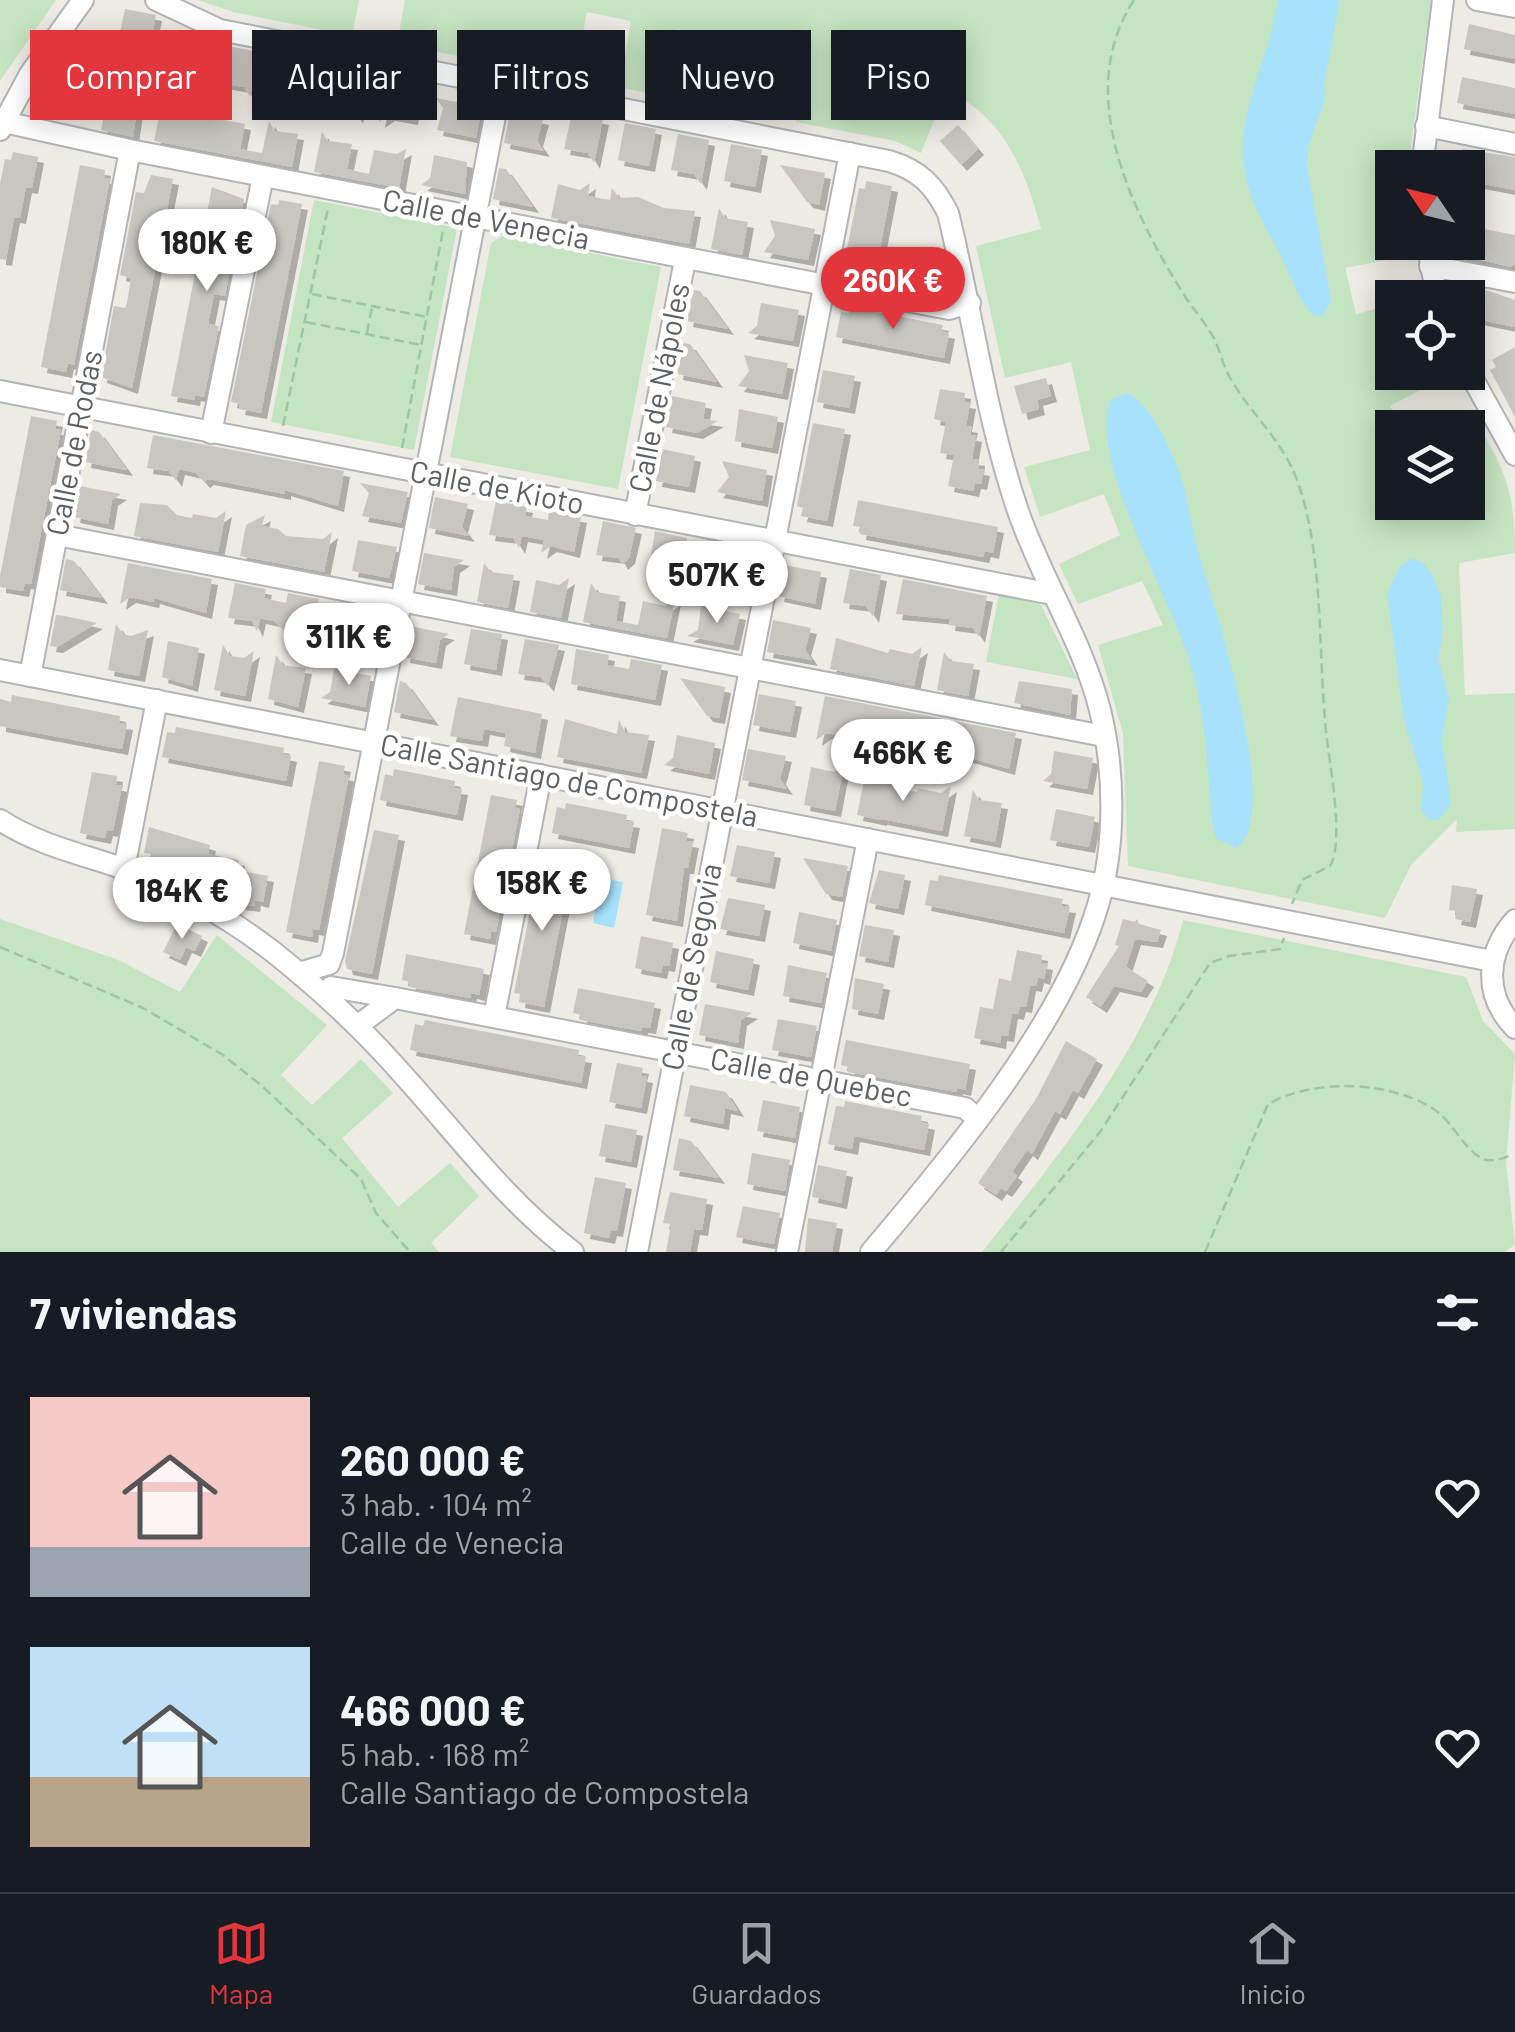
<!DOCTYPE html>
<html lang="es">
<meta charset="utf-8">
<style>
:root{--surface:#171b24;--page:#242831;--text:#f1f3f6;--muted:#9ea1a6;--line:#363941;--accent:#e2363c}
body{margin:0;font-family:Barlow,sans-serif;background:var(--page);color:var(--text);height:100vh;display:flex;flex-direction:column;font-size:38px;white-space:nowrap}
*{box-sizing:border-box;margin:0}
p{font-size:32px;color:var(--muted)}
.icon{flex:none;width:55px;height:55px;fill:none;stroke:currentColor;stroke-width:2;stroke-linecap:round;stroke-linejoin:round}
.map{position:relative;height:1252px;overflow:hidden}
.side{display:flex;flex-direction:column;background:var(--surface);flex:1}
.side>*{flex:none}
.guide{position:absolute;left:30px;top:30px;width:1000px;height:90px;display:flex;gap:20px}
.needle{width:65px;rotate:305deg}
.buttons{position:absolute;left:1375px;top:150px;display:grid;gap:20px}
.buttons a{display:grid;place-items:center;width:110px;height:110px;border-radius:0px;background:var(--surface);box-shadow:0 5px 25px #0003;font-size:50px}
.price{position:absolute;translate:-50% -85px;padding:0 22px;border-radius:35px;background:#fff;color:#222;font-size:32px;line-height:65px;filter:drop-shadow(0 2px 5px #0008)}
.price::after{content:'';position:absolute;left:50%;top:60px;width:30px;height:22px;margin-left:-15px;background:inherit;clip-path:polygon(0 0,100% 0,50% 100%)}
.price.current{background:var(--accent);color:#fff}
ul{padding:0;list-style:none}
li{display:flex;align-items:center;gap:30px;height:250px;padding:0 30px}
li span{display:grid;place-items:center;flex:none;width:280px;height:200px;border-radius:0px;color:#555}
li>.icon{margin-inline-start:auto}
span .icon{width:120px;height:120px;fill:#fffc;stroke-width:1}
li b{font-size:42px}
h2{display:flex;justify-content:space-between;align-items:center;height:120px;padding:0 30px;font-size:42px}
.tag{padding:0 35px;border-radius:0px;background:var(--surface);box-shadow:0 5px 25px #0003;font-size:35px;line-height:90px}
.tag.current{background:var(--accent);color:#fff}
.menu{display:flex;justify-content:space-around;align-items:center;height:140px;border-top:2px solid var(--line);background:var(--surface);font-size:28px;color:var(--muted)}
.menu a{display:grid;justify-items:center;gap:5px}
.menu .current{color:var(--accent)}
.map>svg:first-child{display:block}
.green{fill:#c5e4c1}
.water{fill:#a6e0fb}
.building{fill:#c9c5c1;filter:url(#shadow)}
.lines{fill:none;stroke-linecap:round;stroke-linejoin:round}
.minor-casing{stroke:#b1b5b8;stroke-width:24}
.path{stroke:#9cc7a3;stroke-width:2.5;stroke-dasharray:10 5;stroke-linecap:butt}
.minor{stroke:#fff;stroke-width:20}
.labels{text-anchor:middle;stroke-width:9;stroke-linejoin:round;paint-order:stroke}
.street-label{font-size:30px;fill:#5c6064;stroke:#fff}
</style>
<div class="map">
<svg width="1515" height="1252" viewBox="0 0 1515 1252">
<defs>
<filter id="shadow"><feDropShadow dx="6" dy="6" stdDeviation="0" flood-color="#0004"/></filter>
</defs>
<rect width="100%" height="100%" fill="#eeeae4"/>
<g class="green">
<polygon points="0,0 56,0 0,81"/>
<polygon points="198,0 359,0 352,36 233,12"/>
<path d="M405 0H1431L1408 167 1392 168V242L1410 243 1412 255 1345 268 1356 314 1392 305V372L1450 375 1390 406 1401 427 1392 428V502H1468V428L1446 427 1470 412C1504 467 1515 488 1515 553L1459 563 1465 695 1515 693V829L1456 832 1457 819 1411 865 1385 918 1128 866 1123 733 1098 645 1163 625 1142 581 1078 604 1059 564 1120 535 1104 494 1040 517 1024 467 1090 450 1071 362 1005 378 976 246 1041 229C1026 172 1004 116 946 90L921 153 895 141 796 122 809 56 765 47 752 113 708 105 720 38 677 29 663 96 619 87 631 21 587 12 574 79 397 44Z"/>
<polygon points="314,200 457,228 414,450 271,422"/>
<polygon points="502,236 661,267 618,489 450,457 491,243"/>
<polygon points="999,594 1041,605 1077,679 986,662"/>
<polygon points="0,919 116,959 180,992 217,935 327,1025 281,1075 312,1105 361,1059 393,1093 342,1138 398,1207 450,1163 479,1196 431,1243 439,1252 0,1252"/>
<path d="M1183 920 1466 977 1483 1021 1515 1054 1506 1163 1515 1245 1504 1252H982C1058 1157 1154 1039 1183 920Z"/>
</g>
<g class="water">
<path d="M1278 0H1340L1324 84 1325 98 1308 148 1307 166 1331 300 1323 316 1313 315C1294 296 1290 271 1277 248 1210 139 1259 105 1278 0Z"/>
<path d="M1127 393C1150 405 1165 438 1175 461 1187 489 1190 521 1198 550 1212 602 1284 809 1237 848L1217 839 1213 829C1208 778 1207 726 1194 676 1176 603 1088 466 1110 400Z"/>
<polygon points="1411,558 1424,564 1433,576 1441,598 1443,631 1438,658 1449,698 1442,739 1451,805 1438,820 1430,820 1420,809 1424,785 1404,720 1387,593 1400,567"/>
<polygon points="601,878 623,882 614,928 593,923"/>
</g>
<g class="building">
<polygon points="125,9 156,15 147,60 141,50 117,47"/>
<polygon points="1469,24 1515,35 1515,59 1464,49"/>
<polygon points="176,33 206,39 199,77 168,72"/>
<polygon points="76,36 92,39 90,48 98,50 93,74 82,72 74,114 40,108 43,93 52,94 54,87 66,89"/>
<polygon points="228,46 259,52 250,97 244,87 221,83"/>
<polygon points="281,56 312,62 304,107 297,96 282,94 272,101"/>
<polygon points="335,66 366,73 357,118 332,78"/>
<polygon points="388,77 419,83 412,119 389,115 379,122"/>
<polygon points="1462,77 1515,88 1515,114 1457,103"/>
<polygon points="109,91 115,100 138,103 133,137 101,130"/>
<polygon points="436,98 482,107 476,138 437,130 443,108"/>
<polygon points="161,107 245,124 240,149 262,153 269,121 275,131 298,134 292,167 154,141"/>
<polygon points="510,112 543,119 537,141 544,151 504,143"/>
<polygon points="572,113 603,119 594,163 588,153 564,149"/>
<polygon points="625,123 656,129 649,166 618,160"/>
<polygon points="958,125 978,149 961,165 940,141"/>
<polygon points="322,132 328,141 352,144 347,169 369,174 374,150 397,154 406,149 399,188 314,172"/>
<polygon points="678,134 709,140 701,184 694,174 671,170"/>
<polygon points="731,144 762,150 755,187 724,181"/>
<polygon points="1463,149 1515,157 1515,190 1468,181 1468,168 1459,168"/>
<polygon points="13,152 38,157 32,188 26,187 20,218 14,217 6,260 0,259 0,184 5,159 11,160"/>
<polygon points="434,155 467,162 465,194 421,185 430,178"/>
<polygon points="80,165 105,170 104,178 110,179 74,365 68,363 66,372 41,367"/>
<polygon points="780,165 825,173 819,205 807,202"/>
<polygon points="499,168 506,169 533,207 493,199"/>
<polygon points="151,175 173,179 132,388 101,377 114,306 125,308 127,303 131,278 120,275 136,192 144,193"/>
<polygon points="866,181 892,186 874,279 849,274 850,266 844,264 859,188 865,189"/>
<polygon points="590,183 588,196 610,200 612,188 619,198 638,197 664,208 695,211 689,244 551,218 558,184 580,190"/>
<polygon points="212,187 244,199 225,296 214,294 208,324 219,326 204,397 195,395 194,400 171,396"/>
<polygon points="279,200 302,204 261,413 239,409 240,404 231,402 271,204 278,205"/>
<polygon points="719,208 725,218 748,222 742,255 711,249"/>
<polygon points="770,220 815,229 808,260 764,252 775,236"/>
<polygon points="1468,226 1515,235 1515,264 1510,267 1442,250 1441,242 1468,242"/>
<polygon points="693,290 700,291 728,329 687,321"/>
<polygon points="1486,290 1515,300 1515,327 1472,318 1477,293"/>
<polygon points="761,303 799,310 793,341 748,333 757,326"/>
<polygon points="850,307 943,325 941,331 949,333 944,358 836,337 841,312 849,313"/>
<polygon points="683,343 690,344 717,382 677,374"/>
<polygon points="1515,347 1515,417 1490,370 1496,367 1492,360"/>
<polygon points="744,355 788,363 782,394 738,386 749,371"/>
<polygon points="823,370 855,376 849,408 817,402"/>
<polygon points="1046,378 1051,396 1037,400 1039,409 1022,414 1014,386"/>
<polygon points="940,389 965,393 964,402 970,403 966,426 972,427 970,435 976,436 972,459 979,460 978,469 984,470 981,484 975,483 973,491 948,486 954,455 940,453 946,422 934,419"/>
<polygon points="672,396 706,403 703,419 718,421 697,433 666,427"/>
<polygon points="739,409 778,417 772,448 735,441"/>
<polygon points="31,416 57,421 55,429 61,430 31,584 25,583 23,591 0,587 0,576"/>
<polygon points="813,423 845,429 827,521 801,516 803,508 797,506"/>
<polygon points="91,430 99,432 127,470 85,462"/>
<polygon points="153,435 344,471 338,506 285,490 285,494 208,479 204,482 196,473 179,469 176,481 169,471 147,468"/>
<polygon points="662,449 695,456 689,487 656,481"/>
<polygon points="722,461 767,470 762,501 717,492 729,477"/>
<polygon points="360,483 408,492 401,523 362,516 369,493"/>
<polygon points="80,486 121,494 112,500 108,524 74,517"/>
<polygon points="435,497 468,504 462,527 469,536 429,528"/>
<polygon points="858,500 998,527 993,553 985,551 983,557 860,534 861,527 853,526"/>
<polygon points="496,501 527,507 525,516 548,520 549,511 581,517 574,552 551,546 541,553 544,540 522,536 519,548 513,538 489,535"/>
<polygon points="140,503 167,505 176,515 192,518 193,514 216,518 226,511 218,552 134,536"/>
<polygon points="265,515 262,526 278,529 286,536 323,539 332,532 324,572 240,556 246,525"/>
<polygon points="603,521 636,528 629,558 622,564 619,558 596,555"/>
<polygon points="655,531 687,538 680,573 657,566 648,574"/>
<polygon points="358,540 397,547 389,578 352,571"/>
<polygon points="705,550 751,559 745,590 732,587"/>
<polygon points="424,553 464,560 454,567 451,590 418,584"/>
<polygon points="66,559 74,561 102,598 60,590"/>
<polygon points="128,563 212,579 206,613 154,598 153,602 130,597 120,604"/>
<polygon points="484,563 491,572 514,575 508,608 477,602"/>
<polygon points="784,565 821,572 815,604 778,596"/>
<polygon points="850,569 881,575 873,617 866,606 843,603"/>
<polygon points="569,578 561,618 530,612 536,580 559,585"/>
<polygon points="903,579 987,596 979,637 973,628 949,625 950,619 896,614"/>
<polygon points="235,583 266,589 264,598 286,603 288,593 319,599 312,634 285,631 274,621 260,618 257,631 252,621 228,618"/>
<polygon points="591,583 597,592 620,596 616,621 638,625 643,601 665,606 675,599 667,638 583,622"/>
<polygon points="701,606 740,614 733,645 687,636 698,630"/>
<polygon points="343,613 382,620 376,651 338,644"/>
<polygon points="56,615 65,616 97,623 57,647 50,646"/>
<polygon points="773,620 811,628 805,650 812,660 767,652"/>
<polygon points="116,624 123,634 131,636 148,630 139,676 108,670"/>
<polygon points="410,626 449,634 440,640 436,663 404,657"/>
<polygon points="471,629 502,634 496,670 464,664"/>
<polygon points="836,638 888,653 890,649 912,654 922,647 914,686 830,669"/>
<polygon points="525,639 559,645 548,686 541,677 518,674"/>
<polygon points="168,641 199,648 192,686 162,677"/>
<polygon points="223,645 230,656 244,658 254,651 245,696 214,690"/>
<polygon points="576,649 609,655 607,665 629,669 631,659 662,665 655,700 571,684"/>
<polygon points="944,652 951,661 974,664 968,696 937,690"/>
<polygon points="276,655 283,665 306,668 298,707 268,699"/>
<polygon points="334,669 371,676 365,707 321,698 330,692"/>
<polygon points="680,678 725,687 719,718 707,716"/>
<polygon points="400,681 406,683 433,720 394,712"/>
<polygon points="1019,681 1072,689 1070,715 1014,703"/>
<polygon points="759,694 796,701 790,732 753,725"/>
<polygon points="12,695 120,716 119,723 127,724 122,749 0,726 0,699 11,702"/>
<polygon points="825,696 1016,733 1009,769 957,754 956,757 897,750 850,733 849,737 826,733 816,740"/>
<polygon points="458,697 542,714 535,753 504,746 506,733 484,729 482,741 450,736"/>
<polygon points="565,719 617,734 619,720 625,732 649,735 641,773 557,757"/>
<polygon points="176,727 284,748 283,754 291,756 286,781 162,757 167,732 175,733"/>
<polygon points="677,735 715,743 709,774 664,765 673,758"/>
<polygon points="748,749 786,756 780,779 787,789 742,780"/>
<polygon points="1054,751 1093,758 1087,789 1043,781 1051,774"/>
<polygon points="319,761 345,766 343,774 349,776 319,930 313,929 312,937 286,932"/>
<polygon points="844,765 835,811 804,805 811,767 834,772"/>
<polygon points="394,769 455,781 454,788 462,789 457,815 380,800 385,774 393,776"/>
<polygon points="92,772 117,776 116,785 122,786 113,831 107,830 105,838 80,833"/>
<polygon points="865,776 887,783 897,776 895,788 917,792 918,788 941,793 951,786 942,831 882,819 883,816 881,820 857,815"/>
<polygon points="973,790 979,800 1002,803 995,842 964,836"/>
<polygon points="491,795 517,800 515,808 520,809 496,932 491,931 490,939 464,934"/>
<polygon points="566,803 627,815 626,821 634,822 629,848 552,833 557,807 565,809"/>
<polygon points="1056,809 1095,817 1089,847 1050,840"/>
<polygon points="149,827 210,845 208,854 239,860 237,870 268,876 263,902 255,900 254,906 239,904 240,897 232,896 233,891 210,887 211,881 203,877 151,861 152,854 144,853"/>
<polygon points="662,828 688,833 686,841 693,842 688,868 684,868 677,921 646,915"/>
<polygon points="374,830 399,835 372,974 347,969 345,961"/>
<polygon points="737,845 775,852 769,883 730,876"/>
<polygon points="803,858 848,866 842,897 826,894"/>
<polygon points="546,863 571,868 544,1007 519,1002 520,994 514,993 538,870 544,871"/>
<polygon points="879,870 905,875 898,909 869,903"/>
<polygon points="939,875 1063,899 1061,906 1070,907 1064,933 925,905 930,880 938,881"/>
<polygon points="1452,885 1477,889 1470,922 1455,919 1457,911 1449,910"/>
<polygon points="728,898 765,905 759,936 720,929"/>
<polygon points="799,912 837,920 831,951 793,943"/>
<polygon points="1123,919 1135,922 1137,919 1139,924 1161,930 1157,942 1135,939 1126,967 1148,981 1141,992 1114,986 1101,1007 1086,997 1119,946 1115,945"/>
<polygon points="177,924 202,936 195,951 186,947 180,960 163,952"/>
<polygon points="865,925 894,930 888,962 859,956"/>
<polygon points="641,936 673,943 669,966 663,965 661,973 635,968"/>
<polygon points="1017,950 1042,955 1041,963 1047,964 1044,979 1038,977 1036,986 1030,985 1026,1007 1020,1006 1018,1014 1012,1013 1008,1036 1001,1035 1000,1043 974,1038 980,1007 993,1009 999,978 1011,981"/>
<polygon points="716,951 754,959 748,990 710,982"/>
<polygon points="406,954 484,969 479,995 471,993 470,998 409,987 410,982 402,980"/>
<polygon points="788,965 827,973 821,1003 783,996"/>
<polygon points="855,978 884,984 878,1014 852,1009"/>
<polygon points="578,988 655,1003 650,1028 642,1027 641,1031 580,1020 581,1015 573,1013"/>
<polygon points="705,1004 752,1013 741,1020 738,1043 699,1035"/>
<polygon points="778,1019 817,1026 811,1057 772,1050"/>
<polygon points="425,1020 579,1050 578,1056 586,1057 581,1083 410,1050 415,1024 423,1026"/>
<polygon points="846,1040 970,1064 965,1090 957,1088 956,1092 848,1072 849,1067 841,1065"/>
<polygon points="1066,1041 1097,1059 1078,1093 1073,1090 1060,1114 1055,1111 1032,1154 1027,1150 1012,1172 1017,1176 1006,1191 1001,1188 996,1195 978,1183 1036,1099"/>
<polygon points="617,1063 643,1068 641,1076 647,1077 641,1108 609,1102"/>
<polygon points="690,1085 726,1092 738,1111 725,1108 723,1124 684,1116"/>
<polygon points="763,1100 800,1107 795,1138 757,1131"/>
<polygon points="845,1101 922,1116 921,1122 929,1124 924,1150 854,1136 852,1149 828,1144 836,1106 844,1107"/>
<polygon points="605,1124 637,1130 631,1162 599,1156"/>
<polygon points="679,1138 691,1141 719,1178 673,1170"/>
<polygon points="752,1153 790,1160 785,1191 747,1184"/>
<polygon points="818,1165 847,1171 841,1203 812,1197"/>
<polygon points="595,1177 626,1183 617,1231 611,1230 609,1238 584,1233"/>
<polygon points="670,1192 707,1199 702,1230 694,1229 690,1252 666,1252 671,1224 663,1223"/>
<polygon points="743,1206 780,1213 774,1244 736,1237"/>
<polygon points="808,1218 837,1223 832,1252 805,1252"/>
</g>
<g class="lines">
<defs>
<g id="minor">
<path d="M156 0 220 30 889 161C919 170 934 185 948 213 972 310 985 413 1017 508 1040 577 1082 639 1100 710 1115 771 1116 845 1098 905 1063 1024 951 1158 871 1252"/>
<polyline points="1477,0 1515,7"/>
<polyline points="4,122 130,150 949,309 970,303"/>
<polyline points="1426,126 1515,144"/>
<polyline points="0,130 30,74 83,0"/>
<polyline points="1422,168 1443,0"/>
<polyline points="1427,242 1437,298"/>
<polyline points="1430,266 1515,282"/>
<polyline points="1468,370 1515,455"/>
<polyline points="0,391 1052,594"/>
<polyline points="211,433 263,176"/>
<polyline points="635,515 685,260"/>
<polyline points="57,535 1104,736"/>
<polyline points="0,670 1492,961"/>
<polyline points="30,676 130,150"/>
<path d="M0 820C40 846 83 854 127 870 180 890 228 917 272 951 320 989 365 1031 405 1077 460 1138 507 1202 573 1252"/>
<polyline points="124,869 157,700"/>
<path d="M1515 920C1486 953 1483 995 1515 1028"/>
<polyline points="299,973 329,964 333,953 501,85"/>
<polyline points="331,987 395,998"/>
<polyline points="494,1017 541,775"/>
<polyline points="357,1026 395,998 965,1108 977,1118"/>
<polyline points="637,1252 850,153"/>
<polyline points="787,1252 868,839"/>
</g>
</defs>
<use href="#minor" class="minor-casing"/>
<g class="path">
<path d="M1134 0C1074 91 1130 208 1181 290 1191 307 1206 323 1215 340 1220 352 1223 364 1229 376 1250 414 1284 441 1298 483 1324 555 1318 654 1326 731 1329 763 1345 840 1330 866L1302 880 1292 904"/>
<polyline points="312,294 427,317"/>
<polyline points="306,322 421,345"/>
<polyline points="367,333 372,306"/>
<polyline points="283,426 328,208"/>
<polyline points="402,448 443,230"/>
<polyline points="0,947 143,1008 223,1055 262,1086 361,1179 376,1213 410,1252"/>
<polyline points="1001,1252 1100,1132 1210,963 1229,956 1280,949 1284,938"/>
<path d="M1205 1252 1268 1104C1314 1079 1386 1080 1432 1108 1452 1120 1462 1147 1481 1158 1491 1163 1502 1159 1511 1155"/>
</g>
<use href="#minor" class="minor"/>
</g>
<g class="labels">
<g class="street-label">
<text transform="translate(486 220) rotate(11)" y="10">Calle de Venecia</text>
<text transform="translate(660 388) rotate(-79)" y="10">Calle de Nápoles</text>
<text transform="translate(75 443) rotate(-79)" y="10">Calle de Rodas</text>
<text transform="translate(497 488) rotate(11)" y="10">Calle de Kioto</text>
<text transform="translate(569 781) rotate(11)" y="10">Calle Santiago de Compostela</text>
<text transform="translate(692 967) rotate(-79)" y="10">Calle de Segovia</text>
<text transform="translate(811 1078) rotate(11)" y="10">Calle de Quebec</text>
</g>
</g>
</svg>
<div class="buttons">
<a><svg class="needle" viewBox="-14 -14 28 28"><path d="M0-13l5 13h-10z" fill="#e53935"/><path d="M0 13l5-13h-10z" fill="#9ea1a6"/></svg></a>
<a><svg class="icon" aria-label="locate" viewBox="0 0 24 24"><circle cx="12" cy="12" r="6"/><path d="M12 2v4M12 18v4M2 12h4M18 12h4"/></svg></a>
<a><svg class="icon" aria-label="layers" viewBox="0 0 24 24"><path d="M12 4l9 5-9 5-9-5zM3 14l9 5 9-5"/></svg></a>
</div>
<b class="price" style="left:207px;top:294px">180K €</b>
<b class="price current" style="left:893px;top:332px">260K €</b>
<b class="price" style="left:717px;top:626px">507K €</b>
<b class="price" style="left:349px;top:688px">311K €</b>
<b class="price" style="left:903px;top:804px">466K €</b>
<b class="price" style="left:542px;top:934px">158K €</b>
<b class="price" style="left:182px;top:942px">184K €</b>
<div class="guide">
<a class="tag current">Comprar</a>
<a class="tag">Alquilar</a>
<a class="tag">Filtros</a>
<a class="tag">Nuevo</a>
<a class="tag">Piso</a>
</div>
</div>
<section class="side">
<h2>7 viviendas<svg class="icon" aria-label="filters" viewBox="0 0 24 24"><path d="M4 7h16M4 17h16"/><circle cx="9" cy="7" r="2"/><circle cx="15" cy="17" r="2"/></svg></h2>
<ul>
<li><span style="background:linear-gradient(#f6c9c9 75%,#9aa5b1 0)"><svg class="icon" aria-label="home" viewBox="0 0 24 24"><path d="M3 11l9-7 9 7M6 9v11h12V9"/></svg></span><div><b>260 000 €</b><p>3 hab. · 104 m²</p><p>Calle de Venecia</p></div><svg class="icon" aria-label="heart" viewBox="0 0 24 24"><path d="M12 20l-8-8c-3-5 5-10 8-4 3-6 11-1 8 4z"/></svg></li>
<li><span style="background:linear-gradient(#bfe0f5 65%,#b9a48a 0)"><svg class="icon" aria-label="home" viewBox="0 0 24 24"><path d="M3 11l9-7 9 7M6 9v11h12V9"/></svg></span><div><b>466 000 €</b><p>5 hab. · 168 m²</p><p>Calle Santiago de Compostela</p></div><svg class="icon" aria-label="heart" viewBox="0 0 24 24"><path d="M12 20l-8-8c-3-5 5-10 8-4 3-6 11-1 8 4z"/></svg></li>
</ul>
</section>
<nav class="menu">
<a class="current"><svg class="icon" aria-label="map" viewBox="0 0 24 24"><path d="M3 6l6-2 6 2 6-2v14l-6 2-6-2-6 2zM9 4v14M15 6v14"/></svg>Mapa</a>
<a><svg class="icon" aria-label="saved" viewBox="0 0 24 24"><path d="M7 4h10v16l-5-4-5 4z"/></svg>Guardados</a>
<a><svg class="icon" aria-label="home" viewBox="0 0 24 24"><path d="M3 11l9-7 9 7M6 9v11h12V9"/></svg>Inicio</a>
</nav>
